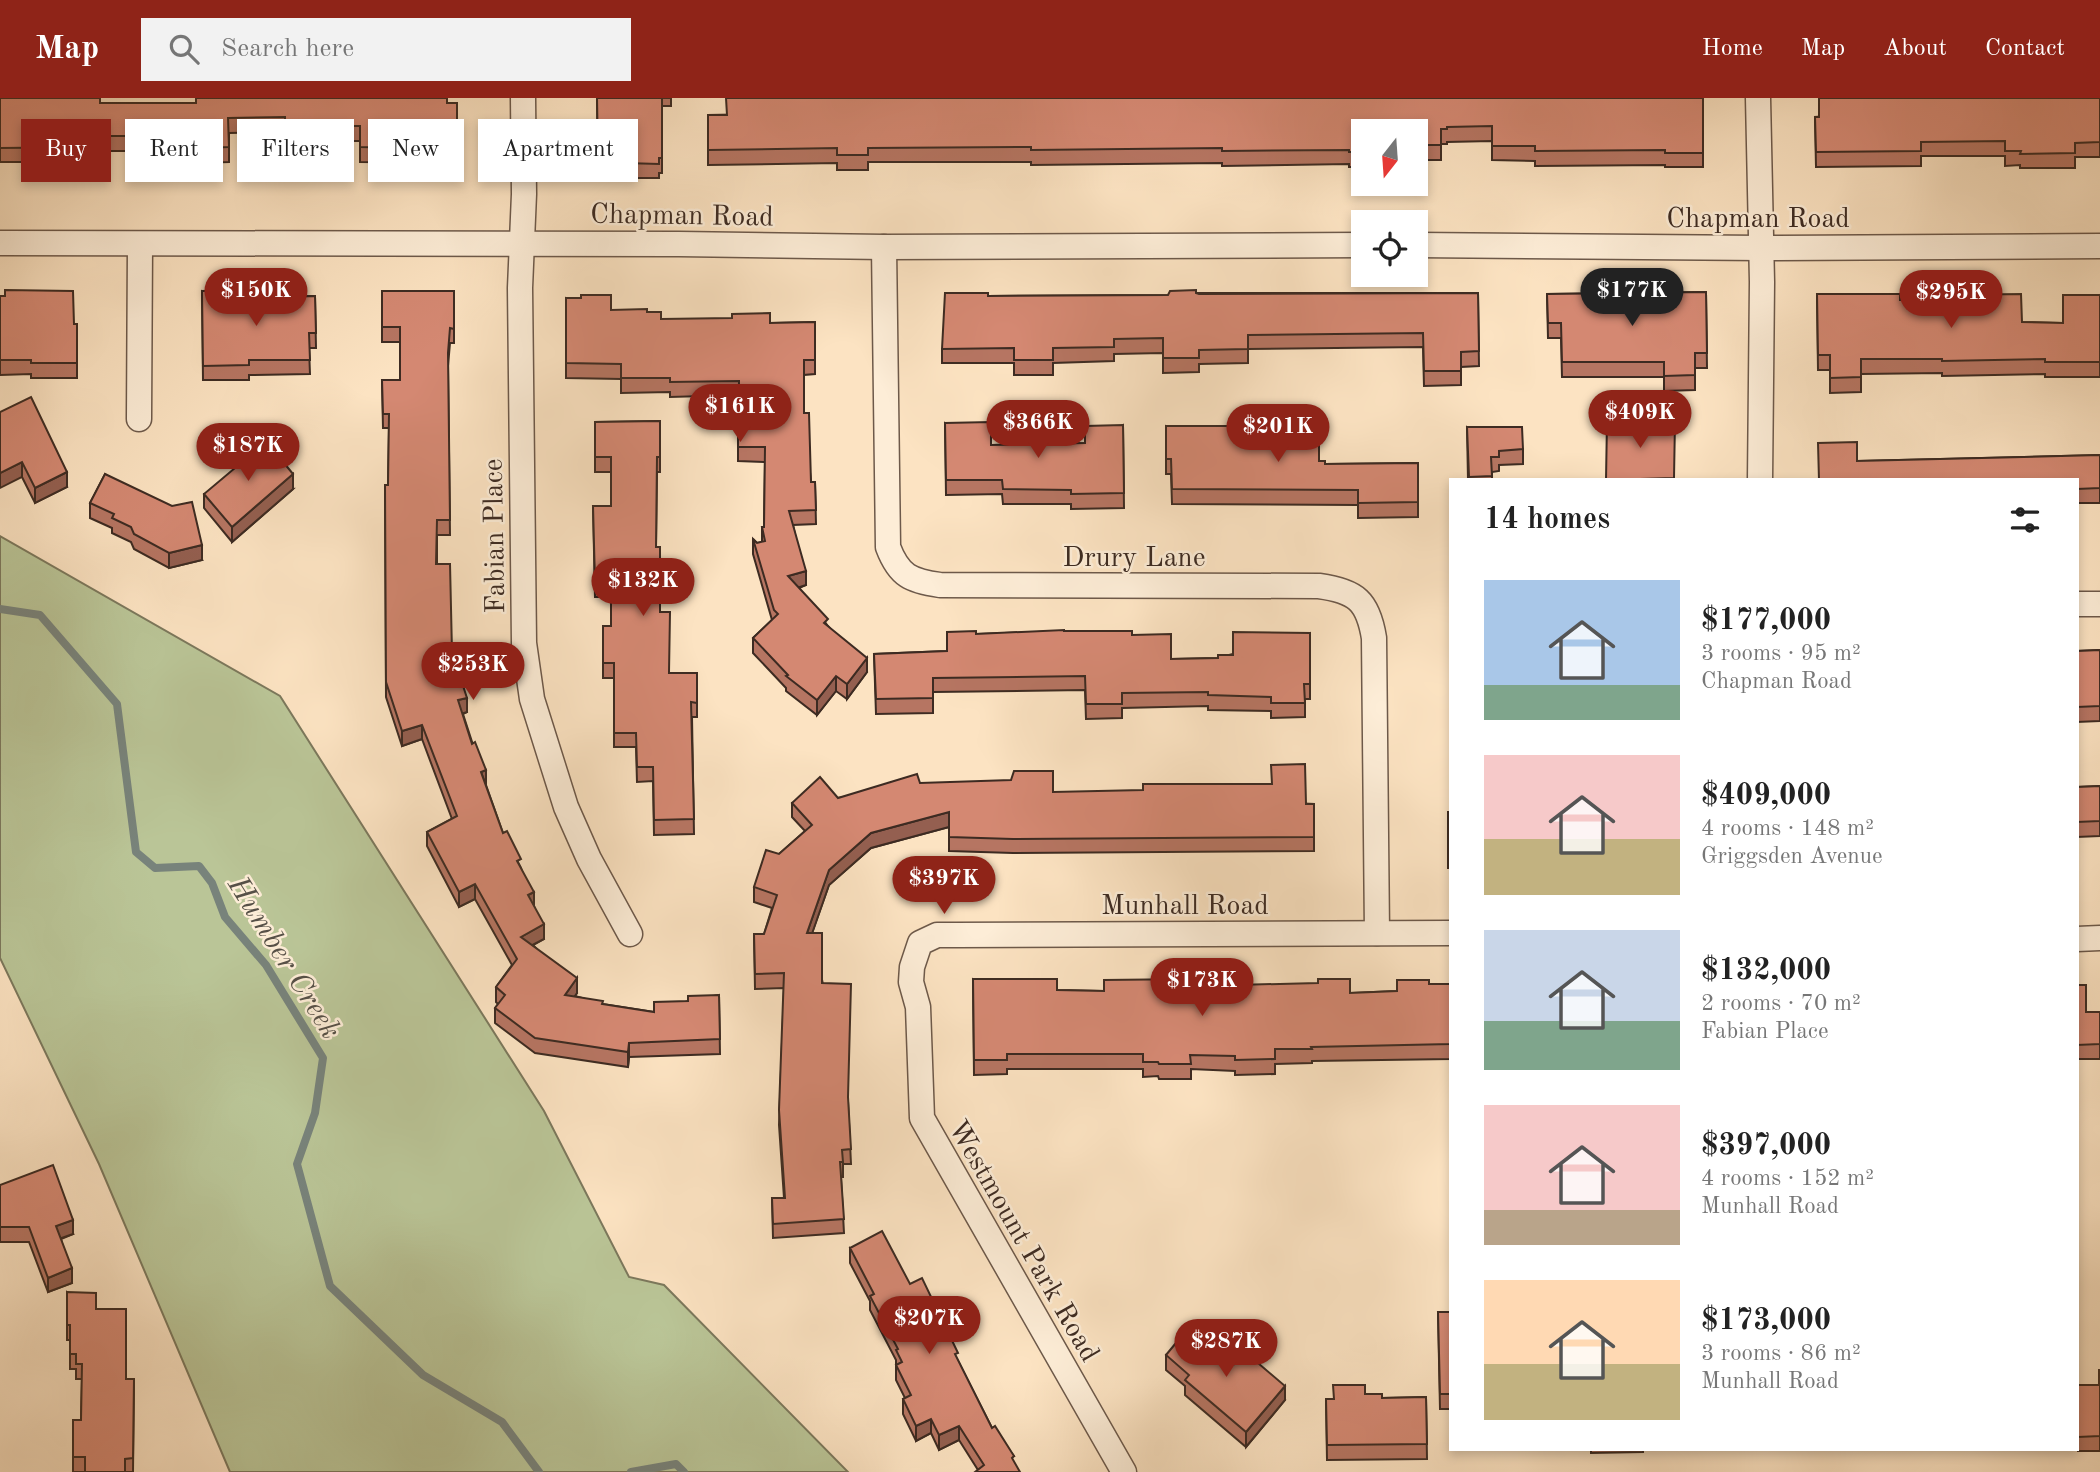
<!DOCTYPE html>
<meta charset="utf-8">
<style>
:root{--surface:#fff;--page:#f2f2f2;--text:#222;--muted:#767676;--accent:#8f2418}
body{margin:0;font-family:"Old Standard TT",serif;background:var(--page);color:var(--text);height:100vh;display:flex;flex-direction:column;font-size:26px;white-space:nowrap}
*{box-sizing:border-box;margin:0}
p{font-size:23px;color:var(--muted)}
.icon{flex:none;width:38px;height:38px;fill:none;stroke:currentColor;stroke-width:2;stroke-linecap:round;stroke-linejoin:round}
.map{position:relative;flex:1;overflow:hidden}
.side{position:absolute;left:1449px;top:380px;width:630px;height:973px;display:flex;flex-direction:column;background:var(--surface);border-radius:0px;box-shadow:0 4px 10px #0003}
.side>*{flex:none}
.guide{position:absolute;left:21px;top:21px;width:665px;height:63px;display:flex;gap:14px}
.needle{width:46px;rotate:197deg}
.fabs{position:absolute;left:1351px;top:21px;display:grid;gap:14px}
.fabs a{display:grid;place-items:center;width:77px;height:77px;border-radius:0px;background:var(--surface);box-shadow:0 4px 10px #0003;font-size:35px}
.price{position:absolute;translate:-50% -60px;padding:0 16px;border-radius:24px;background:var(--accent);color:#fff;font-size:23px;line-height:46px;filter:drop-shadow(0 2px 4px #0008)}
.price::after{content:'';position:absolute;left:50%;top:42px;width:21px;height:16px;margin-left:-10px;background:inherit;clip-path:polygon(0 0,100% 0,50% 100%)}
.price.active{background:#222;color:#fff}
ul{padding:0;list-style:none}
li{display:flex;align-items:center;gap:21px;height:175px;padding:0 35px}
li span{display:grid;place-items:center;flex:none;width:196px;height:140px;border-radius:0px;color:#555}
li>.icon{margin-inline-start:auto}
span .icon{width:84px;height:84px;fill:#fffc;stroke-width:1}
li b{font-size:30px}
h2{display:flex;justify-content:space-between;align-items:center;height:84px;padding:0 35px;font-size:30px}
.chip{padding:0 24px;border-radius:0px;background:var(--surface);box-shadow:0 4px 10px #0003;font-size:24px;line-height:63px}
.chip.active{background:var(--accent);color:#fff}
header{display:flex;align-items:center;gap:42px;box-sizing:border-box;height:98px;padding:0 35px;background:var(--accent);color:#fff}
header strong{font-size:33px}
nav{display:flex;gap:38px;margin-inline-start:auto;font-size:24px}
.search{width:490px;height:63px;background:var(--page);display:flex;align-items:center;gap:18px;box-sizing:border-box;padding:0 24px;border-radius:0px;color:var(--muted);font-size:26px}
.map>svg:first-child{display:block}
.green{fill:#bac597;stroke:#7c785c;stroke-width:2}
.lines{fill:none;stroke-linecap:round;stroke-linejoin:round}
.stream{stroke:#78837b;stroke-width:8}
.street-casing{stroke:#6d594a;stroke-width:27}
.street{stroke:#fdedd7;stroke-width:24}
.wall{fill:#b67562;stroke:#3d2b22;stroke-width:2}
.shaded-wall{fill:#945f50;stroke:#3d2b22;stroke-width:2}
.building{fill:#d48872;stroke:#3d2b22;stroke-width:2}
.labels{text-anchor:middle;stroke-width:5;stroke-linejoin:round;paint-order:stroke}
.street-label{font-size:28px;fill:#3d2b22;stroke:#fdedd7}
.water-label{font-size:30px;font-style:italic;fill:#565047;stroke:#fdedd7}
</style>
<header>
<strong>Map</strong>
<div class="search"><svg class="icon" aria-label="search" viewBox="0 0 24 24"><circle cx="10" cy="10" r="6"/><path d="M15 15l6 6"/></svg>Search here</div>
<nav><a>Home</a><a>Map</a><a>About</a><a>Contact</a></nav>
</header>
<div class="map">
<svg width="2100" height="1374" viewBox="0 0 2100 1374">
<rect width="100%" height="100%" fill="#fce3c2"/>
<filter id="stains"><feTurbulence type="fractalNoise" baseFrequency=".00286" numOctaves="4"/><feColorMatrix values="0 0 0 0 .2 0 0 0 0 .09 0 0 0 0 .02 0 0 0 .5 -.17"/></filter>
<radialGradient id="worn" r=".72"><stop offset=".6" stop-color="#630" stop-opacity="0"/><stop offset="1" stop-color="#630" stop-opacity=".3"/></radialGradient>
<polygon class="green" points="0,438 280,598 544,1013 629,1179 664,1187 848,1374 230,1374 99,1066 0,860"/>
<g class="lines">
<g class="stream">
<polyline points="0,511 40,517 117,606 136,754 155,770 199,768 212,785 225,819 266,867 323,960 315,1015 297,1066 330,1188 423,1277 502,1324 539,1374"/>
<polyline points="631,1374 676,1366 684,1374"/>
</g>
<defs>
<g id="street">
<polyline points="523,0 524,96 520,190 524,545 532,601 566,709 589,761 630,836"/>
<polyline points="1758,0 1762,184 1760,382"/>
<polyline points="0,145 679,146 884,149 1363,147"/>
<polyline points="1416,147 1762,150 2100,148"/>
<path d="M884 149 888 449C899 478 911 483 940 487L1319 488C1356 493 1368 503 1374 540L1377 835"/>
<polyline points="139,321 140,146"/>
<polyline points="2077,506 2100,506"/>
<polyline points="2077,841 2100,840"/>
<polyline points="1124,1374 922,1020 918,909 911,884 912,869 920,845 937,837 956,837 1451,835"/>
</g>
</defs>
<use href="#street" class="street-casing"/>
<use href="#street" class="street"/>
</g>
<g class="wall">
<polygon points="0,0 100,5 457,5 457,65 360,64 360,43 317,43 317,57 285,57 285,34 229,35 229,64 197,65 197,61 152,60 152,53 100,53 100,64 0,64"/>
<polygon points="597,0 671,0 671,8 662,8 662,75 659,75 659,80 625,80 625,75 598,75"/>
<polygon points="1703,0 1703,69 1665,69 1665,67 1535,68 1535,63 1492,62 1492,43 1447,44 1447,46 1441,46 1441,62 1416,62 1416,33 1363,33 1363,69 1349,69 1349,66 1222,68 1222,65 1031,67 1031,64 868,64 868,72 837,72 837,65 708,67 708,17"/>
<polygon points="2100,0 2100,59 2075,59 2075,70 2020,70 2020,67 2005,68 2005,58 1921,58 1921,68 1816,69 1815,19"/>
<polygon points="202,193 248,199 315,198 316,250 309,250 310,276 249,277 249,282 203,282"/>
<polygon points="382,193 454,193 454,245 450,245 448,268 450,437 437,437 437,466 452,554 467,614 463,616 486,687 503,735 521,770 534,808 544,841 533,847 577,895 575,898 603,906 654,914 688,903 719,897 720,956 629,959 628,969 535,955 495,925 495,910 498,906 496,904 496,889 512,867 475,801 459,809 427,748 427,734 452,721 422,641 402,648 386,599 385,387 388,387 389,330 383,330 382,282 400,282 400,244 382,244"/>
<polygon points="1706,194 1707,270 1695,270 1695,292 1664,293 1664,279 1562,279 1561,240 1548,240 1547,196"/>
<polygon points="1196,195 1478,195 1479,268 1461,269 1461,287 1424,288 1423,249 1248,251 1248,265 1199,266 1199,274 1163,275 1163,255 1114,256 1114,263 1053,265 1053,277 1014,277 1014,265 942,265 942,251 988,198 1168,197"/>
<polygon points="1817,196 1900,202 2022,224 2063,225 2100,197 2100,279 2045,279 2045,276 1942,278 1942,275 1861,276 1861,294 1830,295 1830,272 1818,272"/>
<polygon points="0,198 74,226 77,226 77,280 31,280 31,276 0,277"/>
<polygon points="566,200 611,212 647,214 661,221 770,225 815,224 815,276 804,277 804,315 811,384 815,384 816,426 793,427 806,487 799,490 828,528 867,574 847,601 836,593 817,617 786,593 786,590 753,555 753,540 772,522 753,456 753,441 757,445 762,444 762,429 764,429 765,364 738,363 738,297 670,299 670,294 621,295 621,281 566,280"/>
<polygon points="0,314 67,389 35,405 22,379"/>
<polygon points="660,323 660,374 657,374 656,449 660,514 669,575 697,575 697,619 692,619 694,736 654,737 653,683 637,684 636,649 614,649 614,580 603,580 603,528 611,528 611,499 595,499 593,408 611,408 611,374 595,374 595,324"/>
<polygon points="945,325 991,347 1085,345 1123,327 1124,410 1071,411 1071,406 1003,406 1002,396 946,397"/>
<polygon points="1166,328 1319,363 1325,366 1418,365 1418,419 1358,420 1358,407 1172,406 1171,376 1166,376"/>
<polygon points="1467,329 1523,351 1523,366 1499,367 1499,373 1492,374 1492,382 1468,382"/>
<polygon points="2100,357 2100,405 2077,405 2077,382 1857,363"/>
<polygon points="105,376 202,462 169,470 134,451 131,444 112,435 112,430 90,420 90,405"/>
<polygon points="293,391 232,444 204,410 204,396"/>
<polygon points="1064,533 1132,537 1171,561 1218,560 1310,535 1310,601 1305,601 1305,619 1271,620 1271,613 1208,612 1208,608 1122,610 1122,620 1086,621 1085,592 933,594 933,615 876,616 874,556 947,553 976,536"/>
<polygon points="2100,552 2100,623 2077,624 2077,553"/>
<polygon points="920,685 1053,694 1314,706 1314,753 1013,755 949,753 949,729 871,750 829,787 812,835 848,1003 851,1066 843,1066 843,1079 841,1079 844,1135 773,1140 772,1100 784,1100 779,1027 784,890 755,891 754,836 764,836 772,810 754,804 754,789 779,756 805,733 792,719 792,705 838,700"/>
<polygon points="2100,688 2100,738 2077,739 2077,689"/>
<rect x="1448" y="714" width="3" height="56"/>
<polygon points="973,881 1057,892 1104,893 1193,885 1236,887 1350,895 1397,893 1429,886 1451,886 1451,961 1312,963 1312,965 1275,966 1275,976 1235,977 1235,973 1191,971 1191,981 1159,981 1158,978 1143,979 1143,971 1007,971 1007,976 974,977"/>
<polygon points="2077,887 2086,914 2100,914 2100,961 2077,961"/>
<polygon points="0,1087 73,1136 61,1141 72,1185 48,1194 29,1144 0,1144"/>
<polygon points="850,1150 910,1186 958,1263 992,1330 1014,1358 978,1372 959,1342 939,1352 931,1335 916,1343 903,1316 903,1301 905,1300 896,1282 896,1262 870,1212 870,1203 850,1165"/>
<polygon points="67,1194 96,1211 126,1281 134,1281 133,1374 73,1374 73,1322 81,1322 82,1281 76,1281 76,1271 70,1271 70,1242 67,1242"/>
<polygon points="1438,1214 1451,1214 1451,1311 1440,1311"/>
<polygon points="1166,1257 1234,1266 1285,1302 1246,1349 1185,1297 1185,1288 1166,1272"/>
<polygon points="2100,1272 2100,1353 2078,1353 2077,1287 2099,1287"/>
<polygon points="1365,1296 1382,1300 1426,1299 1427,1361 1327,1362 1326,1301 1333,1301"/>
<polygon points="1591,1351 1643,1351 1643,1354 1591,1355"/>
</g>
<g class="shaded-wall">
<polygon points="22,364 22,379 0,390 0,375"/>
<polygon points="67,374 67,389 35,405 35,390"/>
<polygon points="293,376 293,391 232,444 232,429"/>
<polygon points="202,447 202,462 169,470 169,455"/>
<polygon points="806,473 806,487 788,493 788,478"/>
<polygon points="867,560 867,574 847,601 847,586"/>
<polygon points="836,578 836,593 817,617 817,602"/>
<polygon points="467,600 467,614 458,617 458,602"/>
<polygon points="422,627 422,641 402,648 402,633"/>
<polygon points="486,672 486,687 481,674"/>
<polygon points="949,714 949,729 871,750 829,787 807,850 807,835 829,772 871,735"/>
<polygon points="475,786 475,801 459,809 459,794"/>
<polygon points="534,794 534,808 528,812 528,797"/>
<polygon points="544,826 544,841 521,853 521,839"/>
<polygon points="577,880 577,895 565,912 565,897"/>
<polygon points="629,945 629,959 628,969 628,954"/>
<polygon points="73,1122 73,1136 56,1142 56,1128"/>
<polygon points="72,1170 72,1185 48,1194 48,1180"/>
<polygon points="1285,1288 1285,1302 1246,1349 1246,1334"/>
<polygon points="931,1321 931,1335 916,1343 916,1328"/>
<polygon points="959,1328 959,1342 939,1352 939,1337"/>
</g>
<g class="building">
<polygon points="0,0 100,0 100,5 196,5 196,0 447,0 447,5 457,5 457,51 360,49 360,28 317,28 317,43 285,43 285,19 228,20 229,49 197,50 197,46 152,45 152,38 100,38 100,49 0,50"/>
<polygon points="597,0 662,0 662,60 659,60 659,66 625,65 625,60 598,60"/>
<polygon points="726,0 1703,0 1703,55 1665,55 1665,52 1535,53 1535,48 1492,48 1492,28 1447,29 1447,31 1441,31 1441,47 1416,47 1416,33 1363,33 1363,54 1349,54 1349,52 1222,53 1222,50 1031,52 1031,49 868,50 868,57 837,57 837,50 708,52 708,17 727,17"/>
<polygon points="1819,0 2100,0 2100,44 2075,45 2075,55 2020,56 2021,53 2005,53 2005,43 1921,44 1921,53 1816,54 1815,19 1819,19"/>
<polygon points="5,192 73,193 74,226 77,226 77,265 31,265 31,262 0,262 0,198 5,198"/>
<polygon points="248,192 248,199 315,198 316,235 309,235 310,262 249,262 249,267 203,268 202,193"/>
<polygon points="1196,192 1196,195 1199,196 1478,195 1479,253 1461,254 1461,273 1424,273 1423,235 1248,237 1248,251 1199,252 1199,260 1163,260 1163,240 1114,241 1114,249 1053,250 1053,262 1014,262 1014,250 942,251 945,195 988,195 988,198 1168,197 1170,193"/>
<polygon points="382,193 454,193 454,231 450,230 448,255 450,422 437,422 436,466 450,466 452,554 467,600 458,602 472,646 475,644 486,672 481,674 503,735 507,733 521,761 517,763 534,794 528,797 544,826 521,839 577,880 565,897 603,903 602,906 654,914 654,904 688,903 688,898 719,897 720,941 629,945 628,954 535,940 495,910 505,897 496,889 517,861 475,786 459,794 427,734 457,718 422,627 402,633 386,584 385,387 388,387 389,316 383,316 382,282 400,282 400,229 382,229"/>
<polygon points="1706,194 1707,255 1695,255 1695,277 1664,278 1664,264 1562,264 1561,225 1548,225 1547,196"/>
<polygon points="1817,196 1900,196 1900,202 1942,201 1942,197 2021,196 2022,224 2063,225 2063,197 2100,197 2100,264 2045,264 2045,261 1942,263 1942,261 1861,261 1861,279 1830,280 1830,257 1818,257"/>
<polygon points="581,197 611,197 611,212 647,211 647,214 661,214 661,221 732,220 732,216 770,215 770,225 815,224 815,262 804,262 804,315 809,315 811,384 815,384 816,412 789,413 806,473 788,478 828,521 824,525 867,560 847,586 836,578 817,602 786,578 788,577 753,540 778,516 774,512 753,441 757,445 765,443 762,429 764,429 765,349 738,349 739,283 670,284 670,280 621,280 621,266 566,265 566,200 581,200"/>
<polygon points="31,299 67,374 35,390 22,364 0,375 0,314"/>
<polygon points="660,323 660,359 657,359 656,449 660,449 660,514 670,514 669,575 697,575 697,605 691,604 694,721 654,722 653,669 637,669 636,635 614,635 614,565 603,565 603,528 611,528 611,484 595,484 593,408 611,408 611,359 595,359 595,324"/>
<polygon points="1607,323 1675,323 1674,380 1606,382"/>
<polygon points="991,324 991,347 1085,345 1085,328 1123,327 1124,395 1071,396 1071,392 1003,391 1002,382 946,382 945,325"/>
<polygon points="1166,328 1319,328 1319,363 1325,363 1325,366 1418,365 1418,404 1358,405 1358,392 1172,391 1171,361 1166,361"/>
<polygon points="1467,329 1522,329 1523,351 1499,353 1499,359 1491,359 1492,378 1469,379"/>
<polygon points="1857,344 1857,363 2100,357 2100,390 2077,391 2077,382 1819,382 1818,345"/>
<polygon points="242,345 275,354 293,376 232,429 204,396 235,370"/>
<polygon points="105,376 172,408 192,404 202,447 169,455 134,436 131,429 112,420 114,416 90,405"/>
<polygon points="1064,532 1064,533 1132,533 1132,537 1171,536 1171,561 1218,560 1218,557 1233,557 1233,534 1310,535 1310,586 1304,586 1305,605 1271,605 1271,599 1208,597 1208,594 1122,595 1122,606 1086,606 1085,578 933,580 933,600 876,601 874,556 947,553 947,534 976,533 976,536"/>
<polygon points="2100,552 2100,608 2077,609 2077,553"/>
<polygon points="1305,666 1306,706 1314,706 1314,739 1013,741 949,739 949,714 871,735 829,772 807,835 822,835 822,885 851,886 848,999 851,1051 842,1052 843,1064 840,1064 844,1121 773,1126 772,1100 785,1100 779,1012 784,875 755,876 754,836 764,836 777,797 754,789 766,752 779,756 812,727 792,705 820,679 838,700 917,676 920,685 1011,682 1014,673 1053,673 1053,694 1143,692 1143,686 1272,686 1271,667"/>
<polygon points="2100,688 2100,723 2077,724 2077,689"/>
<rect x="1448" y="714" width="3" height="41"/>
<polygon points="973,881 1057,881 1057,892 1104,893 1104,882 1193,881 1193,885 1236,885 1236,887 1318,885 1318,881 1350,881 1350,895 1397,893 1397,882 1429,882 1429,886 1451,886 1451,946 1311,949 1312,951 1275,951 1275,961 1235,962 1235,958 1190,957 1191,966 1159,966 1158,964 1143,964 1143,956 1007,956 1007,962 974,962"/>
<polygon points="2077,887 2086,887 2086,914 2100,914 2100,946 2077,947"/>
<polygon points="53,1067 73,1122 56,1128 72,1170 48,1180 29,1129 0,1129 0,1087"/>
<polygon points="882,1133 910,1186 922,1180 958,1255 955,1256 992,1330 995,1328 1014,1358 1012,1360 1020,1374 975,1374 984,1367 959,1328 939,1337 931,1321 916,1328 903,1301 911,1297 896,1267 902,1264 896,1252 898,1251 870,1198 874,1196 850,1150"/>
<polygon points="67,1194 96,1195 96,1211 126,1211 126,1281 134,1281 133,1360 125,1361 125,1374 85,1374 85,1359 73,1359 73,1322 81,1322 82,1266 76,1266 76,1256 70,1256 70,1227 67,1227"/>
<polygon points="1438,1214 1451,1214 1451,1296 1440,1296"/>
<polygon points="1190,1228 1234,1266 1245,1254 1285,1288 1246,1334 1185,1282 1189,1277 1166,1257"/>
<polygon points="2099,1272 2100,1272 2100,1338 2078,1339 2077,1287 2099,1287"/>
<polygon points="1333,1287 1365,1287 1365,1296 1382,1296 1382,1300 1426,1299 1427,1346 1327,1347 1326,1301 1334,1301"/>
</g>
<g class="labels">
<g class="street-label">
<text transform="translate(682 116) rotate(1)" y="10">Chapman Road</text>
<text x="1758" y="129">Chapman Road</text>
<text transform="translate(493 438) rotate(-91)" y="10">Fabian Place</text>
<text x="1134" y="468">Drury Lane</text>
<text x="1185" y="816">Munhall Road</text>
<text transform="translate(1025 1142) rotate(60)" y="10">Westmount Park Road</text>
</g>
<g class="water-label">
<text transform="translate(285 859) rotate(58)" y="10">Humber Creek</text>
</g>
</g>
<rect width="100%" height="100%" filter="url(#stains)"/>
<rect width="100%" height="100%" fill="url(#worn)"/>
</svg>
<div class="fabs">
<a><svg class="needle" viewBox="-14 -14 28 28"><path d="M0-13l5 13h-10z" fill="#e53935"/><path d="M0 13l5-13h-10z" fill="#767676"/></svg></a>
<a><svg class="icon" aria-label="locate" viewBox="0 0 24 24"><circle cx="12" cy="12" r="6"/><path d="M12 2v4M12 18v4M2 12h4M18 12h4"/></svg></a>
</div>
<b class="price" style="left:256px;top:230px">$150K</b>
<b class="price active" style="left:1632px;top:230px">$177K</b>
<b class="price" style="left:1951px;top:232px">$295K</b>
<b class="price" style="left:740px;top:346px">$161K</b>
<b class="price" style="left:1640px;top:352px">$409K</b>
<b class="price" style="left:1038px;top:362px">$366K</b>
<b class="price" style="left:1278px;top:366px">$201K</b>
<b class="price" style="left:248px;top:385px">$187K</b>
<b class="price" style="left:643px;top:520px">$132K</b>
<b class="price" style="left:473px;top:604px">$253K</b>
<b class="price" style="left:944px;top:818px">$397K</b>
<b class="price" style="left:1202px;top:920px">$173K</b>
<b class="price" style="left:929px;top:1258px">$207K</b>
<b class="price" style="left:1226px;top:1281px">$287K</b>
<div class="guide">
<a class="chip active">Buy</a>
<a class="chip">Rent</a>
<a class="chip">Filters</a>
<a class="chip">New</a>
<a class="chip">Apartment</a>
</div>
<section class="side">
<h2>14 homes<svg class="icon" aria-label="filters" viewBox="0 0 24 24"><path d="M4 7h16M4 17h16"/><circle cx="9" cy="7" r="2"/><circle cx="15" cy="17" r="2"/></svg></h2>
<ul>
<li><span style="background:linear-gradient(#a9c7e8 75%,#7fa58c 0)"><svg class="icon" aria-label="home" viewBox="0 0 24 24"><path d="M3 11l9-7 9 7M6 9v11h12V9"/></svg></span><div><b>$177,000</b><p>3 rooms · 95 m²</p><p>Chapman Road</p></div></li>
<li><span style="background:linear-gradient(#f6c9c9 60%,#c2b280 0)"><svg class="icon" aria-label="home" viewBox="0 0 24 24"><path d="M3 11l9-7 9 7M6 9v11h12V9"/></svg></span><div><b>$409,000</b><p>4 rooms · 148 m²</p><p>Griggsden Avenue</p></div></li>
<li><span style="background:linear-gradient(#c9d6e8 65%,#7fa58c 0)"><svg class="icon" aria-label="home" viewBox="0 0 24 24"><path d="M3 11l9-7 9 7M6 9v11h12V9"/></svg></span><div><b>$132,000</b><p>2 rooms · 70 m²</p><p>Fabian Place</p></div></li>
<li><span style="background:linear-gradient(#f6c9c9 75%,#b9a48a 0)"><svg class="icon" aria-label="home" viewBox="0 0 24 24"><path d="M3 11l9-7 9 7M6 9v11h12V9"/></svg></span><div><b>$397,000</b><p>4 rooms · 152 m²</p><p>Munhall Road</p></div></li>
<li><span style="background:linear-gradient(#ffd9b3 60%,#c2b280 0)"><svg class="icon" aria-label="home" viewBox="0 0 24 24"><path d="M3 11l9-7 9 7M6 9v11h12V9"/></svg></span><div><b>$173,000</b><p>3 rooms · 86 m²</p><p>Munhall Road</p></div></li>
</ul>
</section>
</div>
